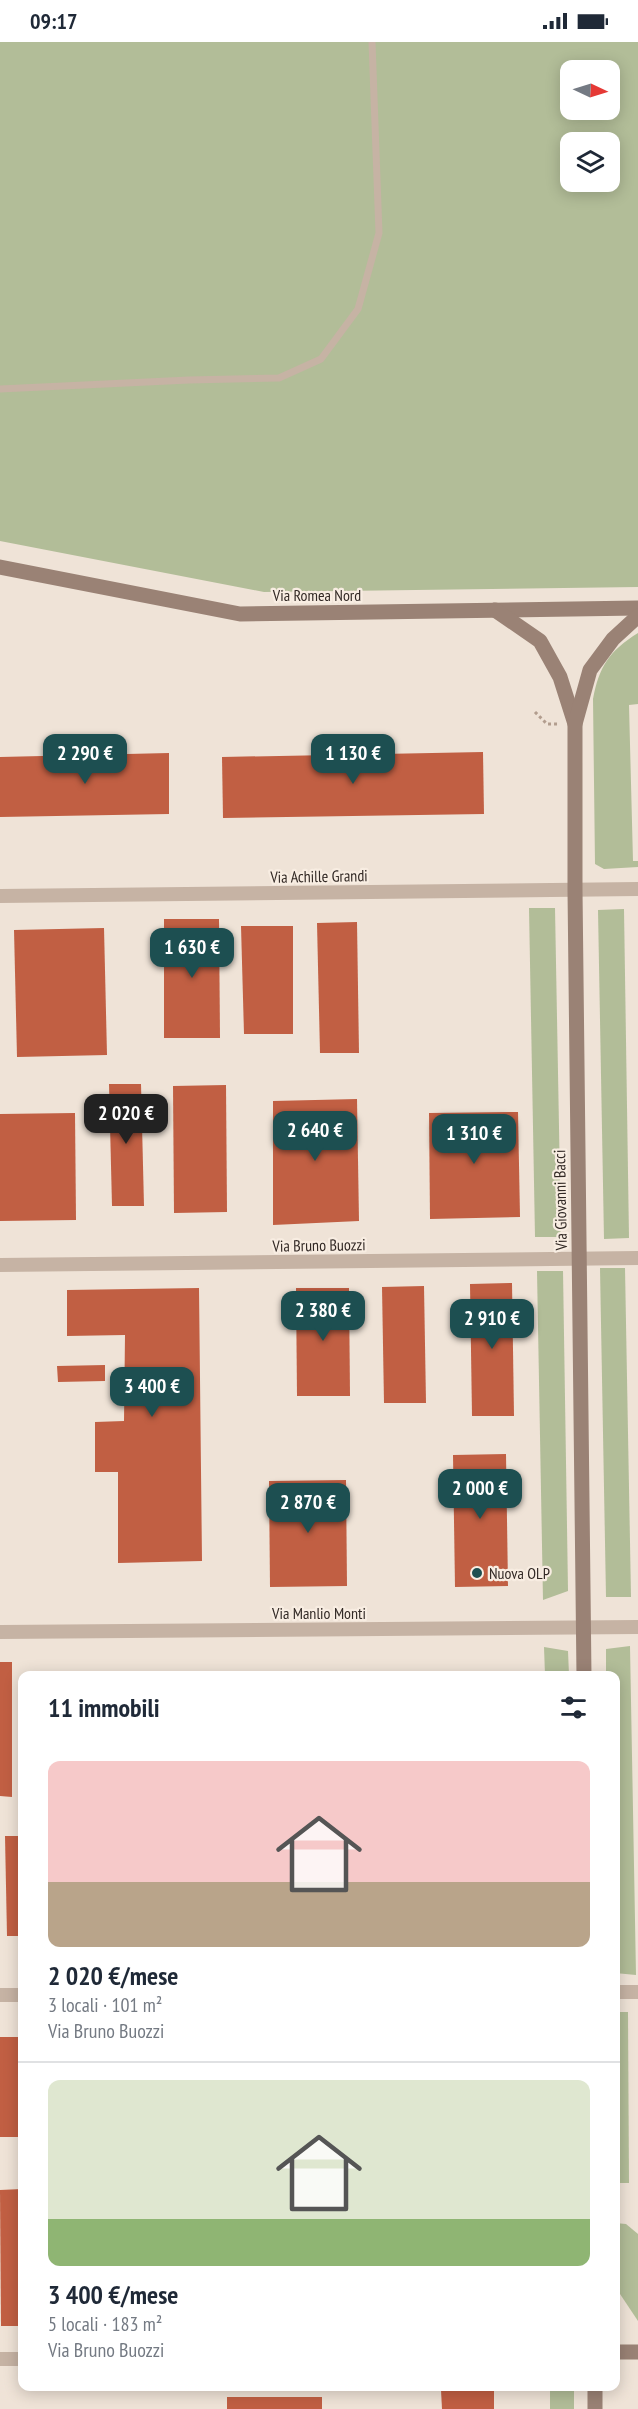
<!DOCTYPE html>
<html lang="it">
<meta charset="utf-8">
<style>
:root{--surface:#fff;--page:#f6f6f7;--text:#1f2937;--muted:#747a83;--line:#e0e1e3;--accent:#1d4f51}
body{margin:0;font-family:"PT Sans Narrow",sans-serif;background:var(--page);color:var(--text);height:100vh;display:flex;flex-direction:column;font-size:22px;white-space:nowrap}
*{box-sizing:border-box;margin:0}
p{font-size:20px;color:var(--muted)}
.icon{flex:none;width:33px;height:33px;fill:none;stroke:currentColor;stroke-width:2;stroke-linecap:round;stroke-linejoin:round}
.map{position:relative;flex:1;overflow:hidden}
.details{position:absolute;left:18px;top:1629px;width:602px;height:720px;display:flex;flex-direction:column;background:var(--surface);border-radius:12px;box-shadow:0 3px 15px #0003}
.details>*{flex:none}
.needle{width:39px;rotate:94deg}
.fabs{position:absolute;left:560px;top:18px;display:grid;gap:12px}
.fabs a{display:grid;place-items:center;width:60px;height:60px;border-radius:12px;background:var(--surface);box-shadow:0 3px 15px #0003;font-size:30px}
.price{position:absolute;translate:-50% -51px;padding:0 14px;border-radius:12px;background:var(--accent);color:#fff;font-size:20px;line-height:39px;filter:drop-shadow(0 2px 3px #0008)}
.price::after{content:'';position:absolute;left:50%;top:36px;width:18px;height:14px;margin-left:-9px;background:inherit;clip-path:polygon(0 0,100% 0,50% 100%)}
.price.selected{background:#222;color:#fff}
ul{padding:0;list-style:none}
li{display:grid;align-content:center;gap:12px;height:318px;padding:0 30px}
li+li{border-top:2px solid var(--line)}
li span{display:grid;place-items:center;height:186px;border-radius:12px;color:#555}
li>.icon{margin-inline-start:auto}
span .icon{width:108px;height:108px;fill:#fffc;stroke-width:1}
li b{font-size:26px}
h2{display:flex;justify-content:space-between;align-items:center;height:72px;padding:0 30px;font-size:26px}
.status{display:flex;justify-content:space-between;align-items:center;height:42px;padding:0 30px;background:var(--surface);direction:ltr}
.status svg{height:16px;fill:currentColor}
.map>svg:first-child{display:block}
.green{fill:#b2bd98;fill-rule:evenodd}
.building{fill:#c15f43}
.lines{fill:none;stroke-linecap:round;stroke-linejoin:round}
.path{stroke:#b29d8e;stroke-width:3;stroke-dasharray:3 3;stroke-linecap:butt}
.lane{stroke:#c6b3a4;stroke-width:7}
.street{stroke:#c6b3a4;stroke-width:14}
.secondary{stroke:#9a8275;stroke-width:15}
.poi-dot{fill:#1d4f51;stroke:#f8ede2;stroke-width:2}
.labels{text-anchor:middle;stroke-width:4.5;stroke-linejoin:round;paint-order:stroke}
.street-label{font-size:16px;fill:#322925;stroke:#f8ede2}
.poi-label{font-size:16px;fill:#322925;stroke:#f8ede2;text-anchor:start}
</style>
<div class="status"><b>09:17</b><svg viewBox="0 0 49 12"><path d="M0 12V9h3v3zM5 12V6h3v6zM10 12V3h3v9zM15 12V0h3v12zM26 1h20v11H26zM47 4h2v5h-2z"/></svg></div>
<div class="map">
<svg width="638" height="2367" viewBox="0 0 638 2367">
<rect width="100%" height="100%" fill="#efe3d7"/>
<g class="green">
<path d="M0 0H638V545L264 550 0 499ZM570 28H609V68H570ZM570 100H609V140H570Z"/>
<path d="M638 591V662L629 663 633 819H638V825L604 827 595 822 593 657C599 625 609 609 638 591Z"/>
<polygon points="529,866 555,866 561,1195 535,1195"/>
<polygon points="624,867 629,1196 604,1197 598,868"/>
<polygon points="600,1226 625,1226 631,1555 606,1555"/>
<polygon points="537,1229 563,1229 568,1549 543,1558"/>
<polygon points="630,1604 636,1933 615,1931 615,1634 606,1633 606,1607"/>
<polygon points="544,1605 568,1609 569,1633 545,1633"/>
<polygon points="615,1970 628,1970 629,2141 615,2141"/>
<polygon points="615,2181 626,2182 638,2192 638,2279 618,2249 615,2235"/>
<rect x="550" y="2345" width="24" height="22"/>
</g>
<g class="building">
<polygon points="483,710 484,772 223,776 222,715"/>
<polygon points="169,711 169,772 0,775 0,715"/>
<polygon points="164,877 219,877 220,996 164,996"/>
<polygon points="357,880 359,1011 320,1011 317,881"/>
<polygon points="241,884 293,884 293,992 244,992"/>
<polygon points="104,886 107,1013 17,1015 14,888"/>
<polygon points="109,1042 141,1042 144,1164 112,1164"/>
<polygon points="226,1043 227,1170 174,1171 173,1044"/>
<polygon points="357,1057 359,1179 273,1183 273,1059"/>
<polygon points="518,1070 520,1175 430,1177 429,1071"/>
<polygon points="75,1071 76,1178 0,1179 0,1072"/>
<polygon points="512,1241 514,1374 472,1374 470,1242"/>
<polygon points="424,1244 426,1361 384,1361 382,1245"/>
<polygon points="199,1246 202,1519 118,1521 118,1430 95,1430 95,1380 124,1379 125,1293 67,1294 67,1248"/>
<polygon points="296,1246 349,1246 350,1354 297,1354"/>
<polygon points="105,1323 105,1339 58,1340 57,1324"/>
<polygon points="506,1412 508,1544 455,1545 453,1413"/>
<polygon points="346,1438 347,1544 270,1545 269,1439"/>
<polygon points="0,1620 12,1620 12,1755 0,1754"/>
<polygon points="5,1794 22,1794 22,1894 7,1894"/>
<rect x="0" y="1995" width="22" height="100"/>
<polygon points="22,2147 22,2284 1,2284 0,2148"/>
<polygon points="441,2348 494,2348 494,2367 442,2367"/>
<rect x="227" y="2355" width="95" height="12"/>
</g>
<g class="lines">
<polyline class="path" points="535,670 547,682 558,682"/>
<polyline class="lane" points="0,347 189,338 279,336 321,317 358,267 379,191 372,0"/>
<g class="street">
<polyline points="0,854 638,847"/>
<polyline points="0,1223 638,1216"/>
<polyline points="0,1590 638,1585"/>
<polyline points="615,1950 638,1950"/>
<polyline points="0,1953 22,1953"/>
<polyline points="0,2317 22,2317"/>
</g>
<g class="secondary">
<polyline points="0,525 240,572 638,566"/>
<polyline points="495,568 540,599 560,635 575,682"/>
<polyline points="584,1634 575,848 575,682 590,628 613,597 638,574"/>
<polyline points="615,2310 638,2310"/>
<polyline points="595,2367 595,2344"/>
</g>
</g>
<circle class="poi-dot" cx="477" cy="1531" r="6"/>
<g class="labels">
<g class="street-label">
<text x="317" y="559">Via Romea Nord</text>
<text transform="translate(319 834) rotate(-1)" y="6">Via Achille Grandi</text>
<text transform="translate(560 1158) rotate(-91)" y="6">Via Giovanni Bacci</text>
<text transform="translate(319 1203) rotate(-1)" y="6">Via Bruno Buozzi</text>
<text x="319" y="1577">Via Manlio Monti</text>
</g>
<g class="poi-label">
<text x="489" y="1537">Nuova OLP</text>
</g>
</g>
</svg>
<div class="fabs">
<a><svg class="needle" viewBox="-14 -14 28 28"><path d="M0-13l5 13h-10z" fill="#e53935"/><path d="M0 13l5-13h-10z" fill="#747a83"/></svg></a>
<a><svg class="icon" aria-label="layers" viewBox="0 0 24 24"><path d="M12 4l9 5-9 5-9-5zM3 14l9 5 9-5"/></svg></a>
</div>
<b class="price" style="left:85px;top:743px">2 290 €</b>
<b class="price" style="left:353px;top:743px">1 130 €</b>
<b class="price" style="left:192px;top:937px">1 630 €</b>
<b class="price selected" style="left:126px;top:1103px">2 020 €</b>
<b class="price" style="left:315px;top:1120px">2 640 €</b>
<b class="price" style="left:474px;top:1123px">1 310 €</b>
<b class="price" style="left:323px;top:1300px">2 380 €</b>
<b class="price" style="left:492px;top:1308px">2 910 €</b>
<b class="price" style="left:152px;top:1376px">3 400 €</b>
<b class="price" style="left:480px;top:1478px">2 000 €</b>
<b class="price" style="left:308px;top:1492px">2 870 €</b>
<section class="details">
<h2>11 immobili<svg class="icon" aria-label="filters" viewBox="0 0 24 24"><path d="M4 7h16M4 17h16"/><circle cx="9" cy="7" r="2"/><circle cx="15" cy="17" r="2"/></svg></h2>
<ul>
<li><span style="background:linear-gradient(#f6c9c9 65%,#b9a48a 0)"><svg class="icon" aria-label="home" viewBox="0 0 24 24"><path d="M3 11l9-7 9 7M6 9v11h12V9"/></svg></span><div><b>2 020 €/mese</b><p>3 locali · 101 m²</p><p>Via Bruno Buozzi</p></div></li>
<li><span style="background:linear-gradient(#dfe7d0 75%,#8fb573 0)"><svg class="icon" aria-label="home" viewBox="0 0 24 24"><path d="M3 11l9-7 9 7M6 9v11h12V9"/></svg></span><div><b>3 400 €/mese</b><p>5 locali · 183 m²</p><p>Via Bruno Buozzi</p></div></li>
</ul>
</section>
</div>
